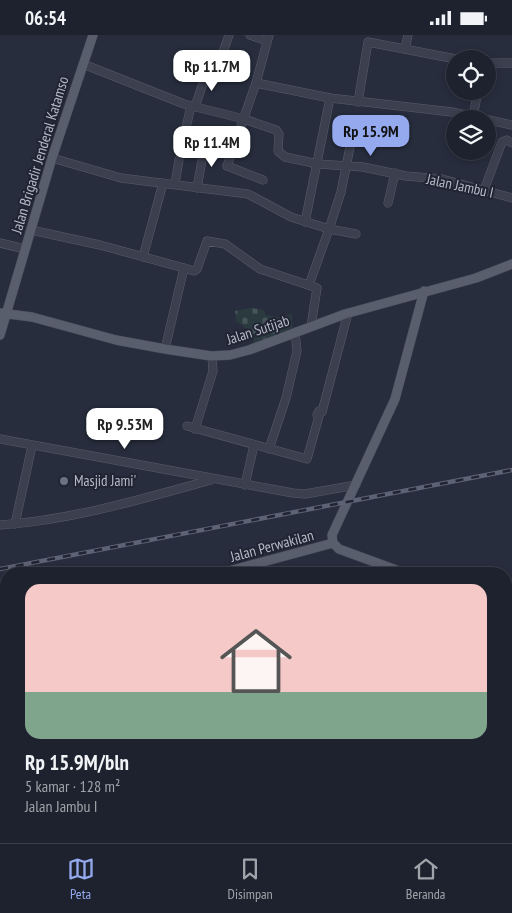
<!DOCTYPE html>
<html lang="id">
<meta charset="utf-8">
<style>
:root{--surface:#1d222e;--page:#2a2f3a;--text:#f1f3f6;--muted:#a0a4aa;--line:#3b3f4a;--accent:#95a9ef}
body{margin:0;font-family:"PT Sans Narrow",sans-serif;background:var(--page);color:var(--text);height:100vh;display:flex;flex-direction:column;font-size:19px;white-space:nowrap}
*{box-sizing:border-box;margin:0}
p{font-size:16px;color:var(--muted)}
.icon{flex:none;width:28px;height:28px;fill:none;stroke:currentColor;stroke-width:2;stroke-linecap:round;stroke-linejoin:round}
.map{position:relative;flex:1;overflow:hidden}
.panel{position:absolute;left:0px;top:532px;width:512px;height:276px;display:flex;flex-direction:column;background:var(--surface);border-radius:20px 20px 0 0;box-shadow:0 2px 8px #0003,0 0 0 1px var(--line)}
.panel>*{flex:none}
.controls{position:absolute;left:446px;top:15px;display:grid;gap:10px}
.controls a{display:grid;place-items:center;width:50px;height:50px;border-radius:50%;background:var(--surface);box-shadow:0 2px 8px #0003,0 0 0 1px var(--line);font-size:25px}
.price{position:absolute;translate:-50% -42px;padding:0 11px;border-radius:10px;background:#fff;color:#222;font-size:16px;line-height:32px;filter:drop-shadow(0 1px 2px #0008)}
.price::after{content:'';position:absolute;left:50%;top:30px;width:15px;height:11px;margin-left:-8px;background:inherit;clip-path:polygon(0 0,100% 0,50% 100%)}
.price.current{background:var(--accent);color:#111}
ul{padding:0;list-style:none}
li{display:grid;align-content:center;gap:10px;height:265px;padding:0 25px}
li+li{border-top:1px solid var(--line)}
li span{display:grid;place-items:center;height:155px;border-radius:15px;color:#555}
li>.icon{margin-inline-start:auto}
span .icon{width:90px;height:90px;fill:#fffc;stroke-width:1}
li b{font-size:21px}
.status{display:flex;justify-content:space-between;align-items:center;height:35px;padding:0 25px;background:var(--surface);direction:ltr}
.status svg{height:14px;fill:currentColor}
.menu{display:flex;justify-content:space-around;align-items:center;height:70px;border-top:1px solid var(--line);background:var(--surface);font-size:14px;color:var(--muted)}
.menu a{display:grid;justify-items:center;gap:2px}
.menu .current{color:var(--accent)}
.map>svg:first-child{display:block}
.cemetery{fill:url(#cemetery-stones)}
.park{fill:#2a3a3f}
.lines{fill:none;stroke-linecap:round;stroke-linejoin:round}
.minor-casing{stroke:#595d6b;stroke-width:9}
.major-casing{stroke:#444857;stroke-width:10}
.minor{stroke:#3b3f4e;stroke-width:8}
.major{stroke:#595e6d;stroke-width:9}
.rail-casing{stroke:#5d6374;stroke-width:4.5}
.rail{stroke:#202433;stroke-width:2.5;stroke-dasharray:8;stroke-linecap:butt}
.worship-dot{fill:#6b7280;stroke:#202433;stroke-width:2}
.labels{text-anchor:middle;stroke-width:4;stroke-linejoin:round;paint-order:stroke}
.street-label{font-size:15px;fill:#b7bbc8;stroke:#202433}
.poi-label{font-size:15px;fill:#b7bbc8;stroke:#202433;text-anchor:start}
</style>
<div class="status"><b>06:54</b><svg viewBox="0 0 49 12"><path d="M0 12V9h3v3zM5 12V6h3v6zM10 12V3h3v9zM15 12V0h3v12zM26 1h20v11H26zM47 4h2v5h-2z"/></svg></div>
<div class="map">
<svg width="512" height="808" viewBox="0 0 512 808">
<defs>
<pattern id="cemetery-stones" width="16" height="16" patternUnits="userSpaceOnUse" patternTransform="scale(1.25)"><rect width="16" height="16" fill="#2a3a3f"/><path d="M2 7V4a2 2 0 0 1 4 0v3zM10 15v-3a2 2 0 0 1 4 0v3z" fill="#475559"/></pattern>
</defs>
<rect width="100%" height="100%" fill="#272d3d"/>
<polygon class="cemetery" points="251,273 264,275 266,280 278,282 292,279 292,293 254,308 253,298 236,286 235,276"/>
<polygon class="park" points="6,587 6,791 0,792 0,588"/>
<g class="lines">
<defs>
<g id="minor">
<polyline points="250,0 267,6"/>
<polyline points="405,14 408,0"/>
<polyline points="222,20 229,0"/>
<polyline points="488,28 512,28"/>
<polyline points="83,29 184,69 244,84 276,95 279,99 278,116 285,122 318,129 363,132 406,141 442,144 512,163"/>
<polyline points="256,48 269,0"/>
<polyline points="358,67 368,7 456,24"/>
<polyline points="195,72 207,36"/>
<polyline points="473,81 478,56"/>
<polyline points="185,97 191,71"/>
<polyline points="52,123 121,143 248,159 291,182 329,194 341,157 353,97"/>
<polyline points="263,145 227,131 256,48 330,63 452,77 512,90"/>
<polyline points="175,149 179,125"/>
<polyline points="197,153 204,114 231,119"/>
<polyline points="484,155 502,107 507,105 512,108"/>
<polyline points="388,168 395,138"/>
<polyline points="305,187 330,63"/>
<polyline points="31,195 100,210 184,233 165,314"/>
<polyline points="0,208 25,214"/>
<polyline points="143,222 163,148"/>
<polyline points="184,233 194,236 197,234 207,206 225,209 260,234 317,253 311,291"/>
<polyline points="309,250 329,194 356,199"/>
<polyline points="187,391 307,424 319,381 317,380 319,376 322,377 348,278"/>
<polyline points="195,394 213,336 212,321"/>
<polyline points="0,404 293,458 305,459 356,450"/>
<polyline points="269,414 286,363 297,316 295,297"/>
<polyline points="245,450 254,410"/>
<polyline points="15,489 32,411"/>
<path d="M0 490C72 485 142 464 211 445"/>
<polyline points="0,796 6,795"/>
<polyline points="59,802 60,808"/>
<polyline points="111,802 112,808"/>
<polyline points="185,802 185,808"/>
<polyline points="194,802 208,808"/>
<polyline points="279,808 280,802"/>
</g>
<g id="major">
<polyline points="0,278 32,282 116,305 165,314 211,321 230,320 249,315 345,279 476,243 512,229"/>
<polyline points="0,300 52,123 93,0"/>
<polyline points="218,539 333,508"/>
<polyline points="407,539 339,514 333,508 332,500 395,364 424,256"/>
<polyline points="506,574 512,576"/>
<polyline points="0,582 6,581"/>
</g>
</defs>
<use href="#minor" class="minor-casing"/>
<use href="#major" class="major-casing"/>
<use href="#minor" class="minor"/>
<use href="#major" class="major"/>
<defs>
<polyline id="rail" points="0,534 512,435"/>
</defs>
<use href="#rail" class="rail-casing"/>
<use href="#rail" class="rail"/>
</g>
<circle class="worship-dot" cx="64" cy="446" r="5"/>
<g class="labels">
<g class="street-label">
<text transform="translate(40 120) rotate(-73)" y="5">Jalan Brigadir Jenderal Katamso</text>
<text transform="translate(460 151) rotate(12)" y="5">Jalan Jambu I</text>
<text transform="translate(258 295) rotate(-18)" y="5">Jalan Sutijab</text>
<text transform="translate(272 511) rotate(-15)" y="5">Jalan Perwakilan</text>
</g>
<g class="poi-label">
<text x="74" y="451">Masjid Jami'</text>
</g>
</g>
</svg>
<div class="controls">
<a><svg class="icon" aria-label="locate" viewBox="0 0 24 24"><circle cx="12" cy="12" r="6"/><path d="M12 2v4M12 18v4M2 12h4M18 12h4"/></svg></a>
<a><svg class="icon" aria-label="layers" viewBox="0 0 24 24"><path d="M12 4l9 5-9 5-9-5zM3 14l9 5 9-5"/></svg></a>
</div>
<b class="price" style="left:212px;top:57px">Rp 11.7M</b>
<b class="price current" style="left:371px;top:122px">Rp 15.9M</b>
<b class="price" style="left:212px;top:133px">Rp 11.4M</b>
<b class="price" style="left:125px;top:415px">Rp 9.53M</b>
<section class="panel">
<ul>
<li><span style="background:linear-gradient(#f6c9c9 70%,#7fa58c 0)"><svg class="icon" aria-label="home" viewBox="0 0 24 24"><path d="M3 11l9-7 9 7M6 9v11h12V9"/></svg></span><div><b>Rp 15.9M/bln</b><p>5 kamar · 128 m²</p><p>Jalan Jambu I</p></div></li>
</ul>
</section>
</div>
<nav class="menu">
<a class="current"><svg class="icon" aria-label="map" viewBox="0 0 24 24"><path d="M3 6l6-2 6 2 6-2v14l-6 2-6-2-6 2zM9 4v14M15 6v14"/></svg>Peta</a>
<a><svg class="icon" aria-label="saved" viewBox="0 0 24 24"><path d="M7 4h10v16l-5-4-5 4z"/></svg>Disimpan</a>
<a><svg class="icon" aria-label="home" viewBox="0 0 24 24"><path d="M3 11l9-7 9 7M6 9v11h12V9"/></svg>Beranda</a>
</nav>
